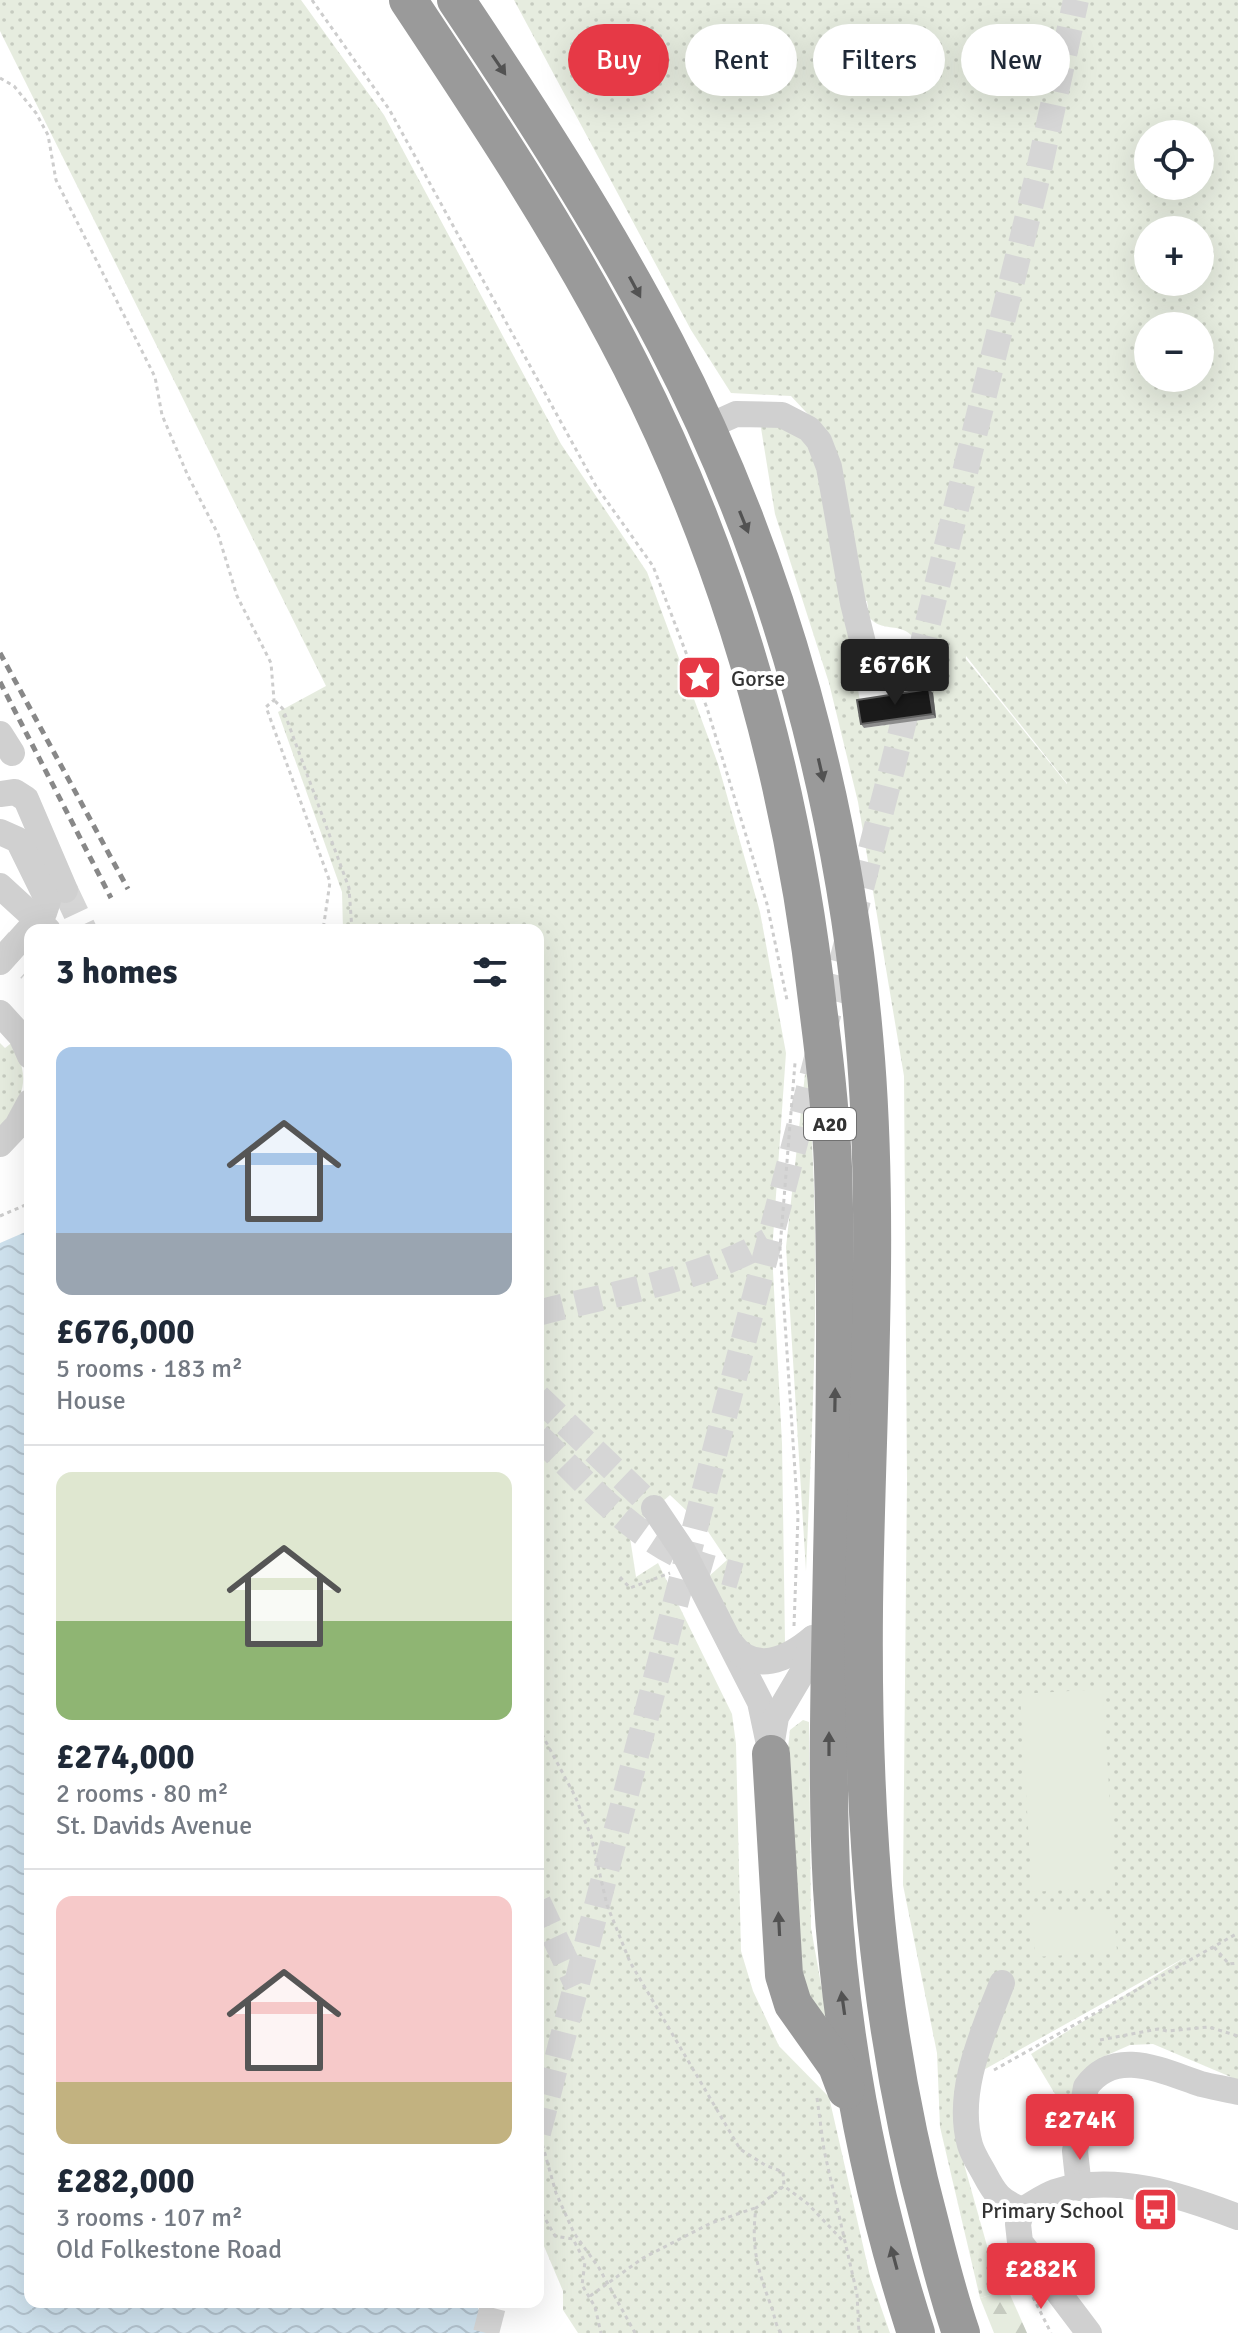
<!DOCTYPE html>
<meta charset="utf-8">
<style>
:root{--surface:#fff;--page:#f2f2f3;--text:#1f2937;--muted:#747a83;--line:#e0e1e3;--accent:#e63946}
body{margin:0;font-family:Signika,sans-serif;background:var(--page);color:var(--text);height:100vh;display:flex;flex-direction:column;font-size:30px;white-space:nowrap}
*{box-sizing:border-box;margin:0}
p{font-size:26px;color:var(--muted)}
.icon{flex:none;width:44px;height:44px;fill:none;stroke:currentColor;stroke-width:2;stroke-linecap:round;stroke-linejoin:round}
.map{position:relative;flex:1;overflow:hidden}
.drawer{position:absolute;left:24px;top:924px;width:520px;height:1384px;display:flex;flex-direction:column;background:var(--surface);border-radius:16px;box-shadow:0 8px 32px #0002}
.drawer>*{flex:none}
.guide{position:absolute;left:568px;top:24px;width:550px;height:72px;display:flex;gap:16px}
.tools{position:absolute;left:1134px;top:120px;display:grid;gap:16px}
.tools a{display:grid;place-items:center;width:80px;height:80px;border-radius:50%;background:var(--surface);box-shadow:0 8px 32px #0002;font-size:40px}
.price{position:absolute;translate:-50% -68px;padding:0 18px;border-radius:8px;background:var(--accent);color:#fff;font-size:26px;line-height:52px;filter:drop-shadow(0 2px 4px #0008)}
.price::after{content:'';position:absolute;left:50%;top:48px;width:24px;height:18px;margin-left:-12px;background:inherit;clip-path:polygon(0 0,100% 0,50% 100%)}
.price.on{background:#222;color:#fff}
ul{padding:0;list-style:none}
li{display:grid;align-content:center;gap:16px;height:424px;padding:0 32px}
li+li{border-top:2px solid var(--line)}
li span{display:grid;place-items:center;height:248px;border-radius:16px;color:#555}
li>.icon{margin-inline-start:auto}
span .icon{width:144px;height:144px;fill:#fffc;stroke-width:1}
li b{font-size:34px}
h2{display:flex;justify-content:space-between;align-items:center;height:96px;padding:0 32px;font-size:34px}
.tag{padding:0 28px;border-radius:36px;background:var(--surface);box-shadow:0 8px 32px #0002;font-size:28px;line-height:72px}
.tag.on{background:var(--accent);color:#fff}
.map>svg:first-child{display:block}
.grass{fill:url(#grass-dots);fill-rule:evenodd}
.forest{fill:url(#forest-firs)}
.pitch{fill:#e6ecdf}
.water{fill:url(#water-waves)}
.lines{fill:none;stroke-linecap:round;stroke-linejoin:round}
.minor-tunnel{stroke:#d6d6d6;stroke-width:26;stroke-dasharray:26 13;stroke-linecap:butt}
.path{stroke:#cdcdcd;stroke-width:3;stroke-dasharray:4 4;stroke-linecap:butt}
.minor{stroke:#d0d0d0;stroke-width:26}
.highway{stroke:#9a9a9a;stroke-width:38}
.rail{stroke:#888;stroke-width:5;stroke-dasharray:8 6;stroke-linecap:butt}
.minor-bridge{stroke:#d0d0d0;stroke-width:26}
.wall{fill:#8c8c8c}
.shaded-wall{fill:#5f5f5f}
.building{fill:#1a1a1a;stroke:#5f5f5f;stroke-width:2}
.oneway{fill:#525252}
.labels{text-anchor:middle;stroke-width:8;stroke-linejoin:round;paint-order:stroke}
.shield{fill:#fff;stroke:#707070;stroke-width:2}
.shield-label{font-size:20px;font-weight:bold;fill:#333}
.poi-label{font-size:22px;fill:#333;stroke:#fff;text-anchor:start}
</style>
<div class="map">
<svg width="1238" height="2333" viewBox="0 0 1238 2333">
<defs>
<pattern id="grass-dots" width="8" height="8" patternUnits="userSpaceOnUse" patternTransform="scale(2)"><rect width="8" height="8" fill="#e6ecdf"/><path d="M2 2h.1M6 6h.1" fill="none" stroke="#c6cbc0" stroke-width="1.8" stroke-linecap="round"/></pattern>
<pattern id="forest-firs" width="22" height="20" patternUnits="userSpaceOnUse" patternTransform="scale(2)"><rect width="22" height="20" fill="#e6ecdf"/><path d="M5 1l3.5 6h-7zM16 11l3.5 6h-7z" fill="#c6cbc0"/></pattern>
<pattern id="water-waves" width="16" height="10" patternUnits="userSpaceOnUse" patternTransform="scale(2)"><rect width="16" height="10" fill="#cfe2ee"/><path d="M0 5q4-4 8 0t8 0" fill="none" stroke="#b2c2cd"/></pattern>
</defs>
<rect width="100%" height="100%" fill="#fff"/>
<g class="grass">
<polygon points="0,0 301,0 384,115 561,444 647,572 718,764 760,912 786,1053 772,1252 782,1443 785,1642 777,1650 749,1648 738,1635 707,1578 727,1560 707,1530 670,1495 629,1531 636,1577 658,1563 732,1714 736,1744 741,1951 753,1991 779,2046 829,2097 870,2276 890,2333 578,2333 563,2310 563,2291 538,2232 538,930 343,930 342,892 278,712 326,686 0,31"/>
<path d="M514 0H1238V2080L1153 2044 1130 2045 1105 2056 1078 2078 1067 2114 1031 2054 1186 1957 978 2073 955 2091 964 2164 1000 2292 980 2298 940 2127 937 2053 903 1885 907 1480 904 1076 858 802 829 683 775 514 760 422 798 430 819 467 859 673 856 676 864 728 936 718 927 658H923C910 608 879 644 864 608H868L867 601H863L832 440 791 396 731 393 691 330ZM1148 134H1200V186H1148ZM1148 230H1200V282H1148ZM1148 326H1200V378H1148ZM966 656 1067 783V784L966 659Z"/>
<path d="M14 1041C30 1086 25 1090 0 1129V1043L5 1048Z"/>
<path d="M806 1065C823 1233 813 1403 806 1571L786 1247Z"/>
<polygon points="803,1720 809,1722 811,1928 830,2035 796,1974 785,1775 790,1730"/>
</g>
<polygon class="forest" points="1008,2290 1027,2333 994,2333 980,2298"/>
<g class="pitch">
<polygon points="1103,1689 1115,1887 1032,1892 1020,1694"/>
<polygon points="1114,1909 1117,1952 1035,1957 1032,1914"/>
</g>
<polygon class="water" points="30,1230 30,2302 476,2302 487,2333 0,2333 0,1243"/>
<g class="lines">
<g class="minor-tunnel">
<polyline points="65,890 84,930"/>
<polyline points="0,942 30,969"/>
<path d="M538 1313C614 1293 699 1281 768 1241"/>
<polyline points="538,1397 654,1508"/>
<path d="M538 1436C583 1479 628 1533 687 1559 703 1567 723 1571 740 1576"/>
<polyline points="538,1902 577,1985"/>
<polyline points="538,2133 894,761 1037,179 1076,0"/>
<polyline points="486,2333 494,2302"/>
</g>
<g class="path">
<polyline points="312,0 389,109 596,486 653,566 707,708 767,904 787,1000"/>
<polyline points="0,78 14,86 36,113 48,135 56,180 155,377 162,415 188,476 218,534 237,596 271,663 274,700 266,707 330,882 323,930"/>
<polyline points="275,701 283,709 349,888 352,930"/>
<polyline points="0,1216 30,1203"/>
<polyline points="620,1577 630,1588 670,1573"/>
<polyline points="794,1626 798,1516 780,1248 795,1063"/>
<polyline points="538,1727 575,1796 591,1836 607,1905 630,1962 740,2149 765,2165 783,2172 784,2186"/>
<polyline points="1214,1947 1229,1964 1238,1963"/>
<polyline points="1100,2040 1158,2029 1167,2031 1209,2027 1238,2036"/>
<polyline points="994,2070 1238,1933"/>
<polyline points="817,2098 824,2150 857,2294 859,2333"/>
<polyline points="538,2129 556,2193 574,2233 599,2268 635,2333"/>
<polyline points="538,2206 555,2236 573,2239 585,2262 582,2285 595,2307 601,2333"/>
<polyline points="590,2296 643,2258 711,2223 755,2208"/>
<polyline points="1033,2297 1051,2333"/>
<path d="M781 2333C774 2323 775 2314 770 2303 757 2268 751 2245 756 2208L784 2186 808 2204 844 2242"/>
</g>
<g class="minor">
<polyline points="705,428 736,414 782,415 809,429 819,441 829,467 853,603 867,659 878,676"/>
<polyline points="0,734 12,753"/>
<polyline points="0,794 15,792 26,799 65,890"/>
<polyline points="0,832 18,840 48,901 44,913 0,962"/>
<polyline points="0,1013 21,1036 30,1056"/>
<polyline points="0,1144 17,1126 30,1102"/>
<polyline points="654,1508 683,1551 760,1702 771,1754"/>
<path d="M730 1642C754 1676 788 1659 813 1638"/>
<polyline points="772,1741 776,1717 802,1673 813,1638"/>
<path d="M1002 1983C983 2033 955 2091 970 2145 973 2155 979 2164 984 2173 995 2194 1000 2201 1022 2210"/>
<path d="M1079 2188 1075 2151 1086 2087C1115 2046 1164 2072 1201 2084 1213 2087 1226 2089 1238 2092"/>
<path d="M1089 2333 1020 2242 1018 2224 1022 2210C1033 2204 1044 2196 1055 2192 1114 2172 1183 2196 1238 2217"/>
</g>
<g class="highway">
<path d="M408 0C487 119 566 238 631 366 733 567 793 785 818 1008 825 1061 831 1114 833 1167 837 1297 835 1428 832 1559 830 1669 826 1779 832 1889 841 2038 870 2191 916 2333"/>
<path d="M456 0C531 112 604 225 666 344 780 563 847 813 866 1059 880 1242 866 1426 864 1609 862 1819 876 2024 931 2227 940 2263 949 2298 961 2333"/>
<polyline points="771,1754 784,1975 793,2004 837,2066 846,2090"/>
</g>
<g class="rail">
<polyline points="0,653 128,889"/>
<polyline points="0,682 111,898"/>
</g>
<polyline class="minor-bridge" points="0,886 48,930"/>
</g>
<polygon class="wall" points="929,689 933,693 936,718 864,728 861,724"/>
<polygon class="shaded-wall" points="929,689 933,693 936,718 933,714"/>
<polygon class="building" points="929,689 933,714 861,724 857,700"/>
<defs><path id="oneway-solid" d="M-6-.8H1V-3.2L6.5 0L1 3.2V.8H-6Z" transform="scale(2)"/></defs>
<g class="oneway">
<use href="#oneway-solid" transform="translate(499 65) rotate(56)"/>
<use href="#oneway-solid" transform="translate(635 287) rotate(62)"/>
<use href="#oneway-solid" transform="translate(744 522) rotate(68)"/>
<use href="#oneway-solid" transform="translate(821 770) rotate(77)"/>
<use href="#oneway-solid" transform="translate(835 1400) rotate(-89)"/>
<use href="#oneway-solid" transform="translate(829 1744) rotate(-90)"/>
<use href="#oneway-solid" transform="translate(779 1924) rotate(-93)"/>
<use href="#oneway-solid" transform="translate(843 2003) rotate(-98)"/>
<use href="#oneway-solid" transform="translate(894 2258) rotate(-105)"/>
</g>
<defs>
<symbol id="sight-square" viewBox="-11 -11 22 22"><rect x="-9" y="-9" width="18" height="18" rx="4" fill="#e63946" stroke="#fff"/><path d="M0-6L1.8-2.2L6-1.7L2.9 1.2L3.7 5.4L0 3.3L-3.7 5.4L-2.9 1.2L-6-1.7L-1.8-2.2Z" fill="#fff"/></symbol>
<symbol id="bus-square" viewBox="-11 -11 22 22"><rect x="-9" y="-9" width="18" height="18" rx="4" fill="#e63946" stroke="#fff"/><path d="M-5-6H5V4H4V6H2V4H-2V6H-4V4H-5ZM-3.5-4V0h7V-4ZM-3.5 1.2v1.5H-2V1.2ZM2 1.2v1.5H3.5V1.2Z" fill="#fff"/></symbol>
</defs>
<g fill-rule="evenodd">
<use href="#sight-square" x="674" y="652" width="51" height="51"/>
<use href="#bus-square" x="1130" y="2184" width="51" height="51"/>
</g>
<g class="labels">
<rect class="shield" x="804" y="1108" width="52" height="32" rx="6"/>
<g class="shield-label">
<text x="830" y="1131">A20</text>
</g>
<g class="poi-label">
<text x="731" y="686">Gorse</text>
<text x="1124" y="2218" text-anchor="end">Primary School</text>
</g>
</g>
</svg>
<div class="tools">
<a><svg class="icon" aria-label="locate" viewBox="0 0 24 24"><circle cx="12" cy="12" r="6"/><path d="M12 2v4M12 18v4M2 12h4M18 12h4"/></svg></a>
<a>+</a>
<a>−</a>
</div>
<b class="price on" style="left:895px;top:707px">£676K</b>
<b class="price" style="left:1080px;top:2162px">£274K</b>
<b class="price" style="left:1041px;top:2311px">£282K</b>
<div class="guide">
<a class="tag on">Buy</a>
<a class="tag">Rent</a>
<a class="tag">Filters</a>
<a class="tag">New</a>
</div>
<section class="drawer">
<h2>3 homes<svg class="icon" aria-label="filters" viewBox="0 0 24 24"><path d="M4 7h16M4 17h16"/><circle cx="9" cy="7" r="2"/><circle cx="15" cy="17" r="2"/></svg></h2>
<ul>
<li><span style="background:linear-gradient(#a9c7e8 75%,#9aa5b1 0)"><svg class="icon" aria-label="home" viewBox="0 0 24 24"><path d="M3 11l9-7 9 7M6 9v11h12V9"/></svg></span><div><b>£676,000</b><p>5 rooms · 183 m²</p><p>House</p></div></li>
<li><span style="background:linear-gradient(#dfe7d0 60%,#8fb573 0)"><svg class="icon" aria-label="home" viewBox="0 0 24 24"><path d="M3 11l9-7 9 7M6 9v11h12V9"/></svg></span><div><b>£274,000</b><p>2 rooms · 80 m²</p><p>St. Davids Avenue</p></div></li>
<li><span style="background:linear-gradient(#f6c9c9 75%,#c2b280 0)"><svg class="icon" aria-label="home" viewBox="0 0 24 24"><path d="M3 11l9-7 9 7M6 9v11h12V9"/></svg></span><div><b>£282,000</b><p>3 rooms · 107 m²</p><p>Old Folkestone Road</p></div></li>
</ul>
</section>
</div>
